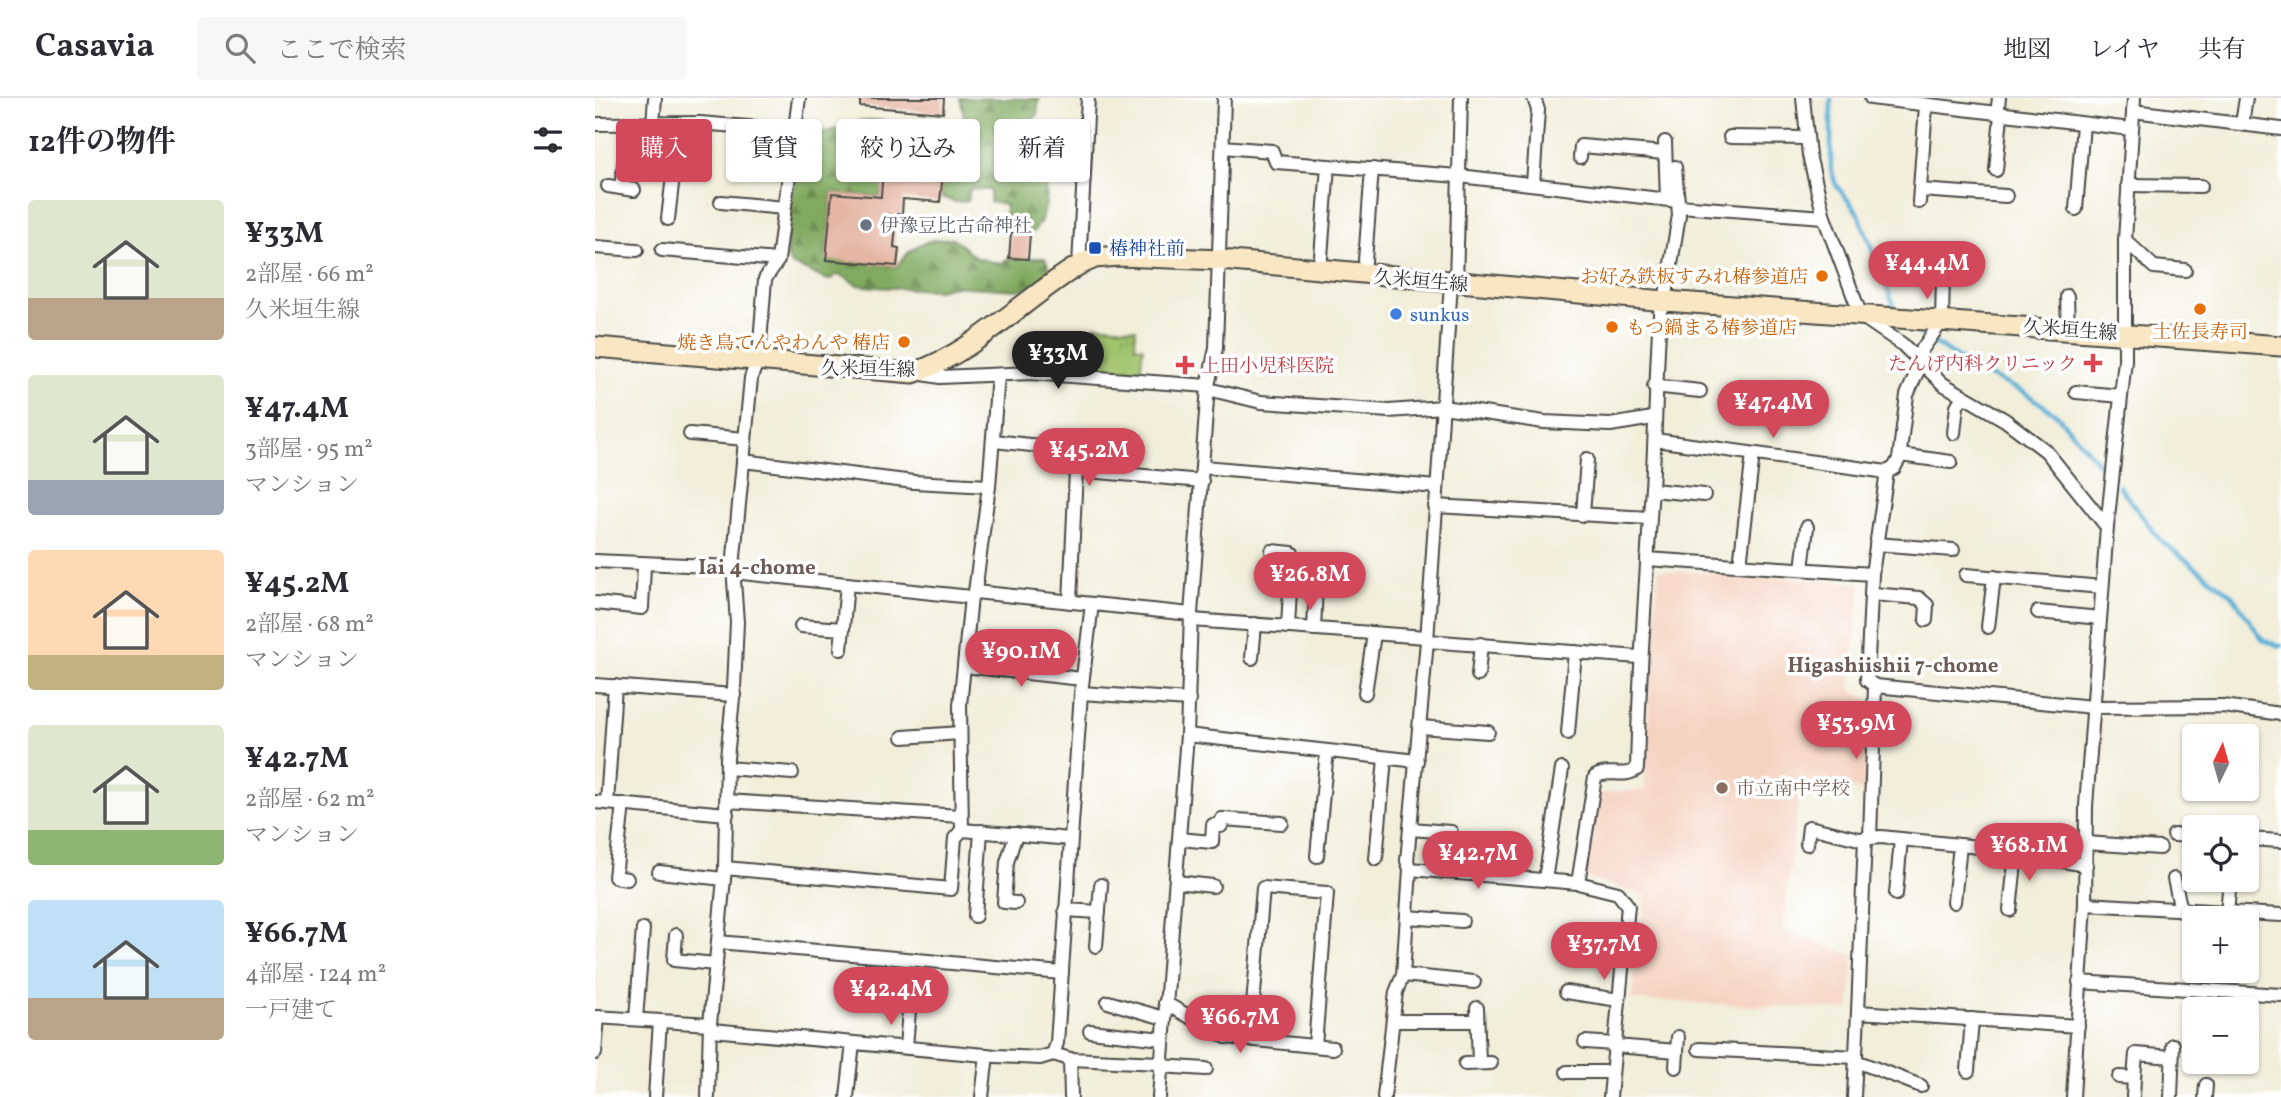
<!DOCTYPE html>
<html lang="ja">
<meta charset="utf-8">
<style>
:root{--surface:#fff;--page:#f7f7f7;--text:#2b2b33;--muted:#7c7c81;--line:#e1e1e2;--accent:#d1495b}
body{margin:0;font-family:Vollkorn,"Noto Serif JP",serif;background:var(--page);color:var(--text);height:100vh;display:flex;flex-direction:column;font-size:26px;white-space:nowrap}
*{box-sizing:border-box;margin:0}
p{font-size:23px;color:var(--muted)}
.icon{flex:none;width:38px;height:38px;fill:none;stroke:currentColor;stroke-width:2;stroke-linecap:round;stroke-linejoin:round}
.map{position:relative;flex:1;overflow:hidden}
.drawer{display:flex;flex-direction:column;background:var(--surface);width:595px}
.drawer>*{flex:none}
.banner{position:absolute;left:21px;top:21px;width:665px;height:63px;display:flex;gap:14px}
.needle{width:46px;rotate:5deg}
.controls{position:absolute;left:1587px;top:626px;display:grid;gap:14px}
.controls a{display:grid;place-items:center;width:77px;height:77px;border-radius:7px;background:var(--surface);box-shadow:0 2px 5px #0004;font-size:35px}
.price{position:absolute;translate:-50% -60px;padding:0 16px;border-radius:24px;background:var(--accent);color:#fff;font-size:23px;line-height:46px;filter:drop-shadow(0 2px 4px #0008)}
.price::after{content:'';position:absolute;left:50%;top:42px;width:21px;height:16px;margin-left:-10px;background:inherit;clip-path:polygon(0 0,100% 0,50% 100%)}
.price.active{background:#222;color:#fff}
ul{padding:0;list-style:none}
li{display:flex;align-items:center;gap:21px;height:175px;padding:0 28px}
li span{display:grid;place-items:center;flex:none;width:196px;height:140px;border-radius:7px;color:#555}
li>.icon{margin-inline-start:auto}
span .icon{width:84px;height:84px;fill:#fffc;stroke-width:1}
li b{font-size:30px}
h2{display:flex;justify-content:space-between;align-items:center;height:84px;padding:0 28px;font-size:30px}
.tag{padding:0 24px;border-radius:7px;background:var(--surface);box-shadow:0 2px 5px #0004;font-size:24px;line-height:63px}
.tag.active{background:var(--accent);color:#fff}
header{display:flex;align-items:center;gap:42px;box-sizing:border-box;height:98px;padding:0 35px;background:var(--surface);border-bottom:2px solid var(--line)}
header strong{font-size:33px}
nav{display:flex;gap:38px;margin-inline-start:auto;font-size:24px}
.search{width:490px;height:63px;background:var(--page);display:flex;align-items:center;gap:18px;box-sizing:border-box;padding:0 24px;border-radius:7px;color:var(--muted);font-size:26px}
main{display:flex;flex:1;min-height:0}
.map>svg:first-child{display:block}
.built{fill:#f5d3c1}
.forest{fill:url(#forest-firs);stroke:#566a46;stroke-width:2}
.park{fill:url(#park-tufts);stroke:#66784c;stroke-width:2}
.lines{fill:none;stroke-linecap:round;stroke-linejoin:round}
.stream{stroke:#59afd6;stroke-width:4.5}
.building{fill:#e5b6a4}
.street-casing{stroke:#494845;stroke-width:16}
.secondary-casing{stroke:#494845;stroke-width:23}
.street{stroke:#fff;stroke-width:12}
.secondary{stroke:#f9e7c3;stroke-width:19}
.worship-dot{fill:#6b7280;stroke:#fff;stroke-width:2.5}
.transit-dot{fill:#1a4fb4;stroke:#fff;stroke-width:2.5}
.food-dot{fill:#e8710a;stroke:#fff;stroke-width:2.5}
.shop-dot{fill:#3f7fe0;stroke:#fff;stroke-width:2.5}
.health-dot{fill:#e0444e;stroke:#fff;stroke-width:2.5}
.education-dot{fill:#8d6e63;stroke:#fff;stroke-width:2.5}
.labels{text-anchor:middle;stroke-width:7;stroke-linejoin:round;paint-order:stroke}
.worship-label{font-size:19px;fill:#5b616d;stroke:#fff;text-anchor:start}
.transit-label{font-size:19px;fill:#164399;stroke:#fff;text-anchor:start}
.food-label{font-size:19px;fill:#c56008;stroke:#fff;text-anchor:end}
.street-label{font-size:19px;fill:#2b2b2b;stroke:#fff}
.shop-label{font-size:19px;fill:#366cbe;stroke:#fff;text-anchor:start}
.health-label{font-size:19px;fill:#be3a42;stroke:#fff;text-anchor:end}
.education-label{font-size:19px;fill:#785e54;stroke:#fff;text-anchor:start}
.neighbourhood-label{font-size:21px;font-weight:bold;fill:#6c5c55;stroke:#fff}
</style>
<header>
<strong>Casavia</strong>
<div class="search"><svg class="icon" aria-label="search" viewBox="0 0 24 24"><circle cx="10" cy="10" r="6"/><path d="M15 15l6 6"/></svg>ここで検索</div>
<nav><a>地図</a><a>レイヤ</a><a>共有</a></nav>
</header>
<main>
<section class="drawer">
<h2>12件の物件<svg class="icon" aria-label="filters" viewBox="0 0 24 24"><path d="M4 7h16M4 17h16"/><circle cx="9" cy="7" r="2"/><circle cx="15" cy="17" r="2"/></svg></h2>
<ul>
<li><span style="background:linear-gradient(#dfe7d0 70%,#b9a48a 0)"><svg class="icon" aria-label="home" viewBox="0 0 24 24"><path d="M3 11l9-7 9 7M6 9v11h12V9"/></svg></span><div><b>¥33M</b><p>2部屋 · 66 m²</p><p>久米垣生線</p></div></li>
<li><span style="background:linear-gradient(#dfe7d0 75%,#9aa5b1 0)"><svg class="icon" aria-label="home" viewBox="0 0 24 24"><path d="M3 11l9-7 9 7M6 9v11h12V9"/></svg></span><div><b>¥47.4M</b><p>3部屋 · 95 m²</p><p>マンション</p></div></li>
<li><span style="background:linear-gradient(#ffd9b3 75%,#c2b280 0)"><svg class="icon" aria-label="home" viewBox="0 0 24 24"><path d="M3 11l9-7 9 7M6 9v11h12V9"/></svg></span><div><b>¥45.2M</b><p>2部屋 · 68 m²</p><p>マンション</p></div></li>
<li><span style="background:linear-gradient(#dfe7d0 75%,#8fb573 0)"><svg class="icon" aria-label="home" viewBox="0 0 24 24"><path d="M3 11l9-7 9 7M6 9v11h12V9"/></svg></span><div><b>¥42.7M</b><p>2部屋 · 62 m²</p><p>マンション</p></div></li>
<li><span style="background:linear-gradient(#bfe0f5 70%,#b9a48a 0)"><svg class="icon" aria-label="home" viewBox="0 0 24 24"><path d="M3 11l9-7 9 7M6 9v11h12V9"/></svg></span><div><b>¥66.7M</b><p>4部屋 · 124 m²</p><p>一戸建て</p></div></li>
</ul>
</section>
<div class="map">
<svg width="1686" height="999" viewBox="0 0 1686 999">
<defs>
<pattern id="forest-firs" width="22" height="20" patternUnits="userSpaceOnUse" patternTransform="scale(1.75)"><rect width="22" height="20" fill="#81aa61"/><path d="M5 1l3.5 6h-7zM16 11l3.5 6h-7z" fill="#6a8b50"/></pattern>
<pattern id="park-tufts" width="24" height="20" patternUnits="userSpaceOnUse" patternTransform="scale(1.75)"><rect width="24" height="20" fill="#a2c46e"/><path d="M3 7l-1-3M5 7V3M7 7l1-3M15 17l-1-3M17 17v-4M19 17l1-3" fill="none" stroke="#849f5b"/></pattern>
</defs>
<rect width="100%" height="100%" fill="#fff"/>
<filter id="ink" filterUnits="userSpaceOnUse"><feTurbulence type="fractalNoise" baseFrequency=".0143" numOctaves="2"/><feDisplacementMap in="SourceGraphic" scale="14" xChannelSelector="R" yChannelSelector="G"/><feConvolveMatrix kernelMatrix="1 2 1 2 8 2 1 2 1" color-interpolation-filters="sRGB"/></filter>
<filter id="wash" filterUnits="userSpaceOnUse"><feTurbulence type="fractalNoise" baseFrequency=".00686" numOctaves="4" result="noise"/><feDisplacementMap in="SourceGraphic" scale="28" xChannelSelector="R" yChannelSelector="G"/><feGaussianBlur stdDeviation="1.57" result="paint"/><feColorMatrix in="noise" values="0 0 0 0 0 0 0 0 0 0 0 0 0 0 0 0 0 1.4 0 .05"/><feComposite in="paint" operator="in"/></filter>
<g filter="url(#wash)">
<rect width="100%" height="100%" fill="#f2eeda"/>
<polygon class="built" points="1063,472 1266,485 1255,591 1274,602 1270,692 1205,688 1187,832 1259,858 1254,912 1036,902 1050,797 989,779 1003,695 1049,692"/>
<path class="forest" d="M365 0 444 1 442 17 429 29 432 60C436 64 441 68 445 72 458 87 451 126 435 136L410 132V106L395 104V92L375 91 373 103 360 104 346 99 348 74 289 69 286 99 237 95 231 161 302 168C318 146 330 141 358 140L381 160 406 166 414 160H450L454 170 452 177 436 189 423 192 359 188 343 192 279 189 262 187 248 178 241 177 235 182C221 180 211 169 196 167 185 147 197 97 203 75 205 69 211 67 214 63 220 52 217 43 227 34 245 33 255 22 273 22 301 22 334 34 365 34L370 22Z"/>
<polygon class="park" points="500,227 541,231 540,248 548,249 545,278 433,268 436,243 498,249"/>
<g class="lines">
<g class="stream">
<polyline points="1236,1 1236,71 1241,87 1263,115 1299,208"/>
<polyline points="1318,231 1379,271 1427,293 1461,316 1511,374"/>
<polyline points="1524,388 1566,443 1637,497 1668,542 1686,548"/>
</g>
</g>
<g id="blocks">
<g class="building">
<polygon points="265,0 349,0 348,15 265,8"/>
<polygon points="288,69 348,74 345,104 308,101 307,117 302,116 299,149 304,150 302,168 231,162 237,95 286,99"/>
<polygon points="416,134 435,136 433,161 414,160"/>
</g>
</g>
</g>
<g filter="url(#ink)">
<use href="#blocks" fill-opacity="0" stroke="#494845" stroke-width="2"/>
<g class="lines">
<defs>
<g id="street">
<polyline points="1208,0 1214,57 1229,119 1266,218 1307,246 1348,286 1410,322 1451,353 1512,429"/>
<polyline points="1276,0 1536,31"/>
<polyline points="1538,13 1686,31"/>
<polyline points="1402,16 1404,0"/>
<polyline points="0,26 105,25 199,33"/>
<polyline points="58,26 60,0"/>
<polyline points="1647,26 1651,0"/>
<polyline points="1135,39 1212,40"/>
<polyline points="1070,44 1072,101"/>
<polyline points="628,49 677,53 681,64 864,78 1083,103"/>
<polyline points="985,59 986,48 1070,55"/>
<polyline points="1401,72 1406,17"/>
<polyline points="938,86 943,12 939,0"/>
<polyline points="1533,87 1606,88"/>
<polyline points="13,88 39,92"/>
<polyline points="26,90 34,26"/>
<polyline points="1325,92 1411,98"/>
<polyline points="126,104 189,110"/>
<polyline points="1324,104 1331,8"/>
<polyline points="1084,108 1229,119"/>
<polyline points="1481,111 1488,26"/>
<polyline points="73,121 84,26"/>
<polyline points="1530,142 1559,169 1590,172"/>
<polyline points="0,149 42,152"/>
<polyline points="67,152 183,162"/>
<polyline points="484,167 493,0"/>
<polyline points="725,172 733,68"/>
<polyline points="769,176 777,71"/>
<polyline points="856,185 832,543 812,763 815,771 983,785 1023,795 1033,808 1015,999"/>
<polyline points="861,185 866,0"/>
<polyline points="1472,198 1473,231"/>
<polyline points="1070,203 1084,117 1080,69"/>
<polyline points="1321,260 1347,223 1348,176"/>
<polyline points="322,275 345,279 435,275 613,288"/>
<polyline points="1059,288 1105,293"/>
<polyline points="613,291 666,304 794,313 848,309 949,324 1015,327 1058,320"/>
<polyline points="1481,294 1526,298"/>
<polyline points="1359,335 1362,308 1368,298"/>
<polyline points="95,336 150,341"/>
<polyline points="1060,342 1292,374"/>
<polyline points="399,343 481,352 481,372 607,383"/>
<polyline points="1305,357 1356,364"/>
<polyline points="148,363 319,384 394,388"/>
<polyline points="608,369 842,389"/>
<polyline points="1057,392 1109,397"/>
<polyline points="840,408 1054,420"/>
<polyline points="988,417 992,361"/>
<polyline points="1281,446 1358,452"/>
<polyline points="677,453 697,455 693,529"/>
<polyline points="1052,461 1277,476 1272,582 1280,588 1498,609 1628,608 1686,616"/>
<polyline points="0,463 138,469"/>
<polyline points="1145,467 1158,356"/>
<polyline points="1207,471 1212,429"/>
<polyline points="138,474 376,499 380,494 596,516"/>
<polyline points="1277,476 1292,374 1299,370 1304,361 1312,297 1326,265"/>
<polyline points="1371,477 1507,489"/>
<polyline points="380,494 394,388 403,277"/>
<polyline points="1276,496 1324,500 1332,507 1331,522"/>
<polyline points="475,504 481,372"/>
<polyline points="0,505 47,510 49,467"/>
<polyline points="1443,514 1505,520"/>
<polyline points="597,522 831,539"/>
<polyline points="206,528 248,531"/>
<polyline points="1393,529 1399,479"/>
<polyline points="719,531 721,487"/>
<polyline points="832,543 1044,559"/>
<polyline points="246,551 252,486"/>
<polyline points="657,560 660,526"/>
<polyline points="369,568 487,581"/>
<polyline points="883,577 886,546"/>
<polyline points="0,587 139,597"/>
<polyline points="486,595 594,602"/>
<polyline points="770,595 779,536"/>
<polyline points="825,629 893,634"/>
<polyline points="973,635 980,554"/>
<polyline points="592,637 822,663"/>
<polyline points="308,639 365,635"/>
<polyline points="132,670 197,675"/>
<polyline points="132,703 365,718"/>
<polyline points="0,704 132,716"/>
<polyline points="12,705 20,588"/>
<polyline points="28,706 20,779 32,781"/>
<polyline points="815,731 856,734"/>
<polyline points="367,732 476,741"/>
<polyline points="1579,737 1600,738"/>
<polyline points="1275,740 1280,588"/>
<polyline points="584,741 617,744 618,727 626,728 627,721 687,725"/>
<polyline points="1652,741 1686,743"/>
<polyline points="1491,745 1565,750"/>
<polyline points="1212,746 1214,729 1264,741 1286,739 1384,749 1491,767"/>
<polyline points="722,758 732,653"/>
<polyline points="781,761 790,660"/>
<polyline points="130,770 356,791 360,740 367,732 365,607 376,499"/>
<polyline points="64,774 129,781"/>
<polyline points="1579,781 1586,812"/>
<polyline points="950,782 967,671"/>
<polyline points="581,784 618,788"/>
<path d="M983 785 1000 679C1012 670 1029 681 1042 671 1044 577 1051 483 1057 389 1061 327 1061 265 1066 203"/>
<polyline points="1301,796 1306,741"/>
<polyline points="1359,804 1365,747"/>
<polyline points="421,805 409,804 412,764 421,736"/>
<polyline points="1490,806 1686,817"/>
<polyline points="470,812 504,814"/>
<polyline points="1415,812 1421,755"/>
<polyline points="1632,815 1635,782"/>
<polyline points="380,818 386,733"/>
<polyline points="812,819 867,823"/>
<polyline points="81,837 79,862 121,866"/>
<polyline points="123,844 467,875"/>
<polyline points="501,848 506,787"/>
<polyline points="808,877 879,884"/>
<polyline points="1484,884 1686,897"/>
<polyline points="971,894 1024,902"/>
<polyline points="513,904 569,920"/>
<polyline points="570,905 631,939 738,950"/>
<polyline points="882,910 884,965"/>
<polyline points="1263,914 1270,740"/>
<polyline points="0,919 115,926"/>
<polyline points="41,921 48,831"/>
<polyline points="798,923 882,923"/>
<polyline points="117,932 401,958 445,960 458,956 462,945 486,595 497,506"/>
<polyline points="495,933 567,941"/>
<polyline points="655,942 668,790 732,795 720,948"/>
<polyline points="990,944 1020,946"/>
<polyline points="1020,948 1082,953"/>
<polyline points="311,949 314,912"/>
<polyline points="1104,951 1261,959"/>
<polyline points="0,955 3,919"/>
<polyline points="458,956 475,961 565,965"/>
<polyline points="475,961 476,999"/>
<polyline points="1261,963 1326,988"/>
<polyline points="870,966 896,965"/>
<polyline points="565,968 611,971"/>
<polyline points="1081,969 1083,939"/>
<polyline points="1373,973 1377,921"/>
<polyline points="972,974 1017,974"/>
<polyline points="1524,979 1539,980 1541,956 1577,959"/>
<polyline points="60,999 65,923"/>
<polyline points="113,999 115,926 130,770 132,660 139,590 142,524 138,469 156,280 164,257 170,181 183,162 204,0"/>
<polyline points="252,999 258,945"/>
<polyline points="387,999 392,957"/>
<polyline points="564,999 592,637 596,516 613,288 621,250 629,0"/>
<polyline points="789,999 801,894 808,877 815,771"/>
<polyline points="1259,999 1263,914 1483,928"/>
<polyline points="1478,999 1490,806 1491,708 1512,429 1530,262 1530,142 1539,0"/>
<polyline points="1538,999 1539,980"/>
<polyline points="1576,999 1578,947"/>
<polyline points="1610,999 1611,987"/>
</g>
<path id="secondary" d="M0 249 318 275C381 254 428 201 484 167L500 160 523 158 626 162 1070 203 1686 248"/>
</defs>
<use href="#street" class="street-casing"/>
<use href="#secondary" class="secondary-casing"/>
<use href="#street" class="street"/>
<use href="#secondary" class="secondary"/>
</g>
</g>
<circle class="worship-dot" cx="271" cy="127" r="7"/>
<rect class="transit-dot" x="493" y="143" width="14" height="14" rx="3.5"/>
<g class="food-dot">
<circle cx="1227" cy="178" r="7"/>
<circle cx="1605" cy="211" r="7"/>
<circle cx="1017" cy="229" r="7"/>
<circle cx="309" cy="244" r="7"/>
</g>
<circle class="shop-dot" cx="801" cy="216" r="7"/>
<g class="health-dot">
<path d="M1494.5 254.5h7v7h7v7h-7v7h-7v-7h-7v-7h7z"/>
<path d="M586.5 256.5h7v7h7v7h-7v7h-7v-7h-7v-7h7z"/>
</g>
<circle class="education-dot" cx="1127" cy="690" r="7"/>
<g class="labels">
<g class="worship-label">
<text x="285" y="134">伊豫豆比古命神社</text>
</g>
<g class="transit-label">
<text x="514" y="157">椿神社前</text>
</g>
<g class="food-label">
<text x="1213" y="185">お好み鉄板すみれ椿参道店</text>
<text x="1031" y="236" text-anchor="start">もつ鍋まる椿参道店</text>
<text x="1605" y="240" text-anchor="middle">土佐長寿司</text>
<text x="295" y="251">焼き鳥てんやわんや 椿店</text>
</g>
<g class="street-label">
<text transform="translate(826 182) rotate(5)" y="7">久米垣生線</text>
<text transform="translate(1475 231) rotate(4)" y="7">久米垣生線</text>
<text transform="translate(273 270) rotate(1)" y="7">久米垣生線</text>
</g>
<g class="shop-label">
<text x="815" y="223">sunkus</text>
</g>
<g class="health-label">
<text x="1482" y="272">たんげ内科クリニック</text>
<text x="606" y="274" text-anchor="start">上田小児科医院</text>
</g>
<g class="education-label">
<text x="1141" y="697">市立南中学校</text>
</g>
<g class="neighbourhood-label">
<text x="162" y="476">Iai 4-chome</text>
<text x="1298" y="574">Higashiishii 7-chome</text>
</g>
</g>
</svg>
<div class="controls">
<a><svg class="needle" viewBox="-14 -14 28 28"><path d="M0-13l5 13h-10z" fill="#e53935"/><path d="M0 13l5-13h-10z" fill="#7c7c81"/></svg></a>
<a><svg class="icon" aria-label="locate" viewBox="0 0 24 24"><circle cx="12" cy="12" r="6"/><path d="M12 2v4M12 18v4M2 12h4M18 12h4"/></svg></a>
<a>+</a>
<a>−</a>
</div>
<b class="price" style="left:1332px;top:203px">¥44.4M</b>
<b class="price active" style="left:463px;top:293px">¥33M</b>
<b class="price" style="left:1178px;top:342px">¥47.4M</b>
<b class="price" style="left:494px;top:390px">¥45.2M</b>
<b class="price" style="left:715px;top:514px">¥26.8M</b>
<b class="price" style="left:426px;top:591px">¥90.1M</b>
<b class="price" style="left:1261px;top:663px">¥53.9M</b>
<b class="price" style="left:1434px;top:785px">¥68.1M</b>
<b class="price" style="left:883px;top:793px">¥42.7M</b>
<b class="price" style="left:1009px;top:884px">¥37.7M</b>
<b class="price" style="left:296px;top:929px">¥42.4M</b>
<b class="price" style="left:645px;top:957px">¥66.7M</b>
<div class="banner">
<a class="tag active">購入</a>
<a class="tag">賃貸</a>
<a class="tag">絞り込み</a>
<a class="tag">新着</a>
</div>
</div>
</main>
